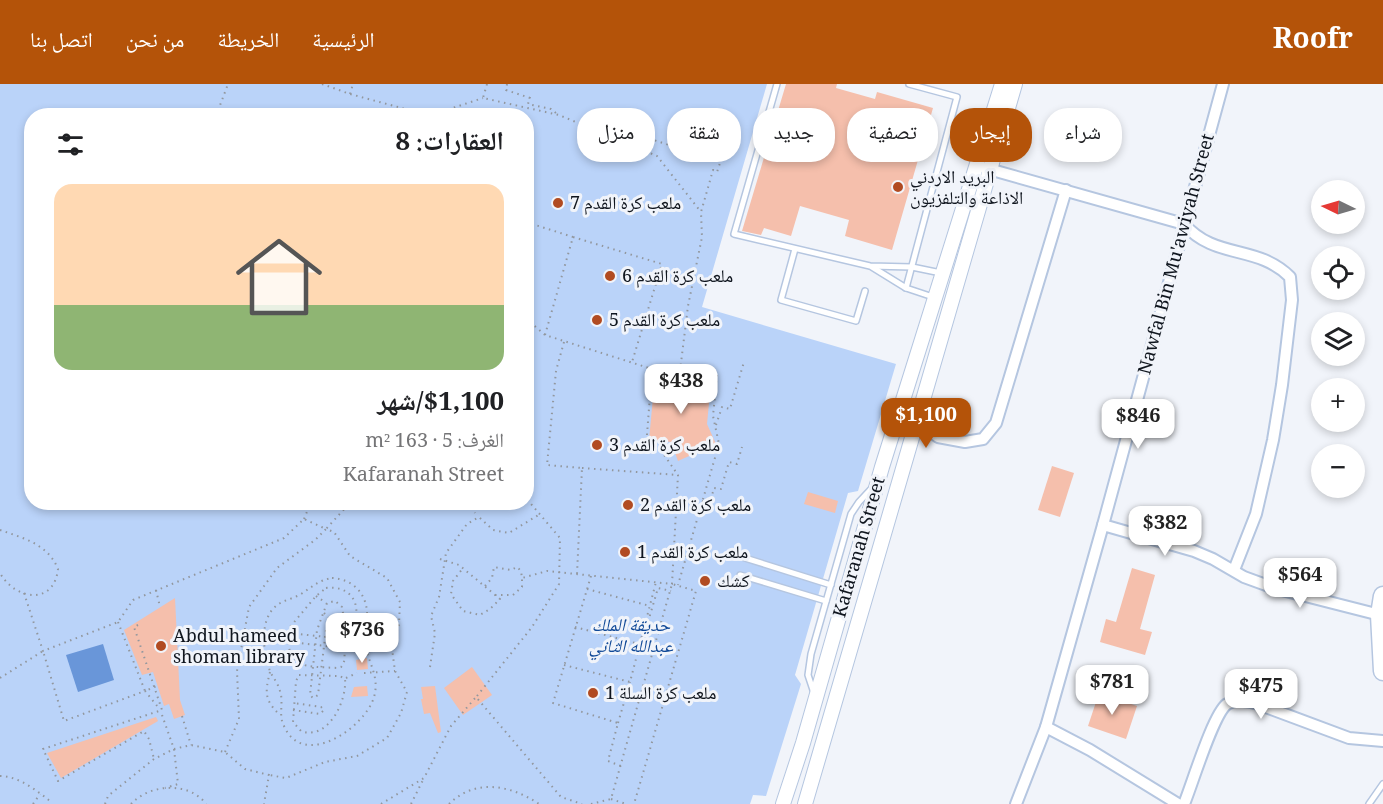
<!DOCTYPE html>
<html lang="ar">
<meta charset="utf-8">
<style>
:root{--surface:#fff;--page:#f2f2f2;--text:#202124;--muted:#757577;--accent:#b45309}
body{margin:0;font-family:Georgia,"Noto Naskh Arabic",serif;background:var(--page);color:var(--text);direction:rtl;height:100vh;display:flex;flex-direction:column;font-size:22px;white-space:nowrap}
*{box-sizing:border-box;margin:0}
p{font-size:20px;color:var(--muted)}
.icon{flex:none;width:33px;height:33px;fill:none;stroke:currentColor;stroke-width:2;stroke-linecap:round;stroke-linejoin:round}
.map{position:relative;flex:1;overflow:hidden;direction:ltr}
.panel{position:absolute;left:24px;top:24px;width:510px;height:402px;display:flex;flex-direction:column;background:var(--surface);border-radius:24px;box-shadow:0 3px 9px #0003;direction:rtl}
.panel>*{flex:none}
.guide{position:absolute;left:552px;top:24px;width:570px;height:54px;direction:rtl;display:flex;gap:12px}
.needle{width:39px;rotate:275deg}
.buttons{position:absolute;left:1311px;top:96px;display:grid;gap:12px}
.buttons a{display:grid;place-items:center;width:54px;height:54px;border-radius:50%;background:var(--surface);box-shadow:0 3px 9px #0003;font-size:30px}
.price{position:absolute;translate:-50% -51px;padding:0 14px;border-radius:12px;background:#fff;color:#222;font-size:20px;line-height:39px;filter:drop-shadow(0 2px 3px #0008)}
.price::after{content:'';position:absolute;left:50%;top:36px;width:18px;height:14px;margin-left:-9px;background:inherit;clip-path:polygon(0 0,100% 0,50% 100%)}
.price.active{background:var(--accent);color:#fff}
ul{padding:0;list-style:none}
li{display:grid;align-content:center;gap:12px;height:318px;padding:0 30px}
li span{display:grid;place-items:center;height:186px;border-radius:18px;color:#555}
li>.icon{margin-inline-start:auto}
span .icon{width:108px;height:108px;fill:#fffc;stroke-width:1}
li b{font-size:26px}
h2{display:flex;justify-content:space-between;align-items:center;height:72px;padding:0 30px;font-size:26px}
.chip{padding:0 21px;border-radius:24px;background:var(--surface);box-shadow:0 3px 9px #0003;font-size:21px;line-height:54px}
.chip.active{background:var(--accent);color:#fff}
header{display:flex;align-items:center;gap:36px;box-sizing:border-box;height:84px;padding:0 30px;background:var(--accent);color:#fff}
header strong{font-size:28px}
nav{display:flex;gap:33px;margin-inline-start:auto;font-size:21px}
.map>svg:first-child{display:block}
.green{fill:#bad3f9;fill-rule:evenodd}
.water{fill:#6996d9}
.building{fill:#f5bfac}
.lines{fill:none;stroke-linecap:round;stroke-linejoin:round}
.service-casing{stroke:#b5c6e0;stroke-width:8}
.minor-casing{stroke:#b5c6e0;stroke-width:14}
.tertiary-casing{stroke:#b5c6e0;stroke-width:16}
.trunk-casing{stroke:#b5c6e0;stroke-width:21}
.path{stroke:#92979e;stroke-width:2;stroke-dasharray:1.5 4.5;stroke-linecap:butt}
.service{stroke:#fff;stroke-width:5}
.minor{stroke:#fff;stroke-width:10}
.tertiary{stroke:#fff;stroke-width:14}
.trunk{stroke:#fff;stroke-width:18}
.poi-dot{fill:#b14b22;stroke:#f1f4fa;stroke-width:2}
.labels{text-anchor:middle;stroke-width:6;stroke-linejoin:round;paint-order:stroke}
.poi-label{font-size:18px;fill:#10161f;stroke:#f1f4fa;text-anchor:start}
.street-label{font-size:18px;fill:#10161f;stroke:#f1f4fa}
.park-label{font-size:18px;font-style:italic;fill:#0f4897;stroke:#f1f4fa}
</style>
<header>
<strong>Roofr</strong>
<nav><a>الرئيسية</a><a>الخريطة</a><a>من نحن</a><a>اتصل بنا</a></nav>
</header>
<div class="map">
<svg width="1383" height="720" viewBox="0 0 1383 720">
<rect width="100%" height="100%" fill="#f1f4fa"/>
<path class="green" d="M0 0H767L702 223 896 280 858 407 848 409 795 591 801 600 766 712 753 711 750 720H0ZM32 32H526V418H32Z"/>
<polygon class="water" points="103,560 114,596 78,608 66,571"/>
<g class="building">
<polygon points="786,0 837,0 836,4 875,15 877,8 933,24 892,166 845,152 849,136 800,122 791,152 764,144 761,151 742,147"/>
<polygon points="655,292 711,298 707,340 716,360 678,377 671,358 649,356"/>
<polygon points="1052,382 1074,389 1060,433 1038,426"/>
<polygon points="808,408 838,417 835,429 804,420"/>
<polygon points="1132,484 1155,491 1140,545 1152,548 1145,571 1100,558 1106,535 1116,538"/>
<polygon points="175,514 180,616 185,631 174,635 169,620 164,622 153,588 142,591 124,546"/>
<polygon points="367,574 368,585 357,586 356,576"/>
<polygon points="472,583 492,611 463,631 444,604"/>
<polygon points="367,602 368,612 351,613 354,603"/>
<polygon points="435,602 441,648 438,649 430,629 424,630 421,615 423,615 421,603"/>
<polygon points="1099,609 1137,622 1126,655 1088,642"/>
<polygon points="156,633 158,637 61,694 47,669"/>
</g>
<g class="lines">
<defs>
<g id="service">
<polyline points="777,0 734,150 870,182 912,183 941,189"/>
<polyline points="795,165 781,216 856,237 865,207"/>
<polyline points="872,183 906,204 933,213"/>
<polyline points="906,204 957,13 909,0"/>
<polyline points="745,474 831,501"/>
<polyline points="740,491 826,517"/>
<polyline points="814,609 808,591 811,570 851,430 859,418 873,403"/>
<polyline points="1369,720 1383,700"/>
</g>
<g id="minor">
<path d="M985 84 1184 140C1215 176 1257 160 1290 193L1292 216 1282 301 1273 356 1256 430 1234 486"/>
<polyline points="918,338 938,353 965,358 983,355 996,339 1066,106"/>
<polyline points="1103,441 1194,467 1213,475 1244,493 1274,504 1380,531"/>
<polyline points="1046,643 1090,666 1178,720"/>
<polyline points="1016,720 1046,643 1103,441 1223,0"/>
<path d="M1184 720C1192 701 1213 630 1227 620 1236 615 1245 617 1255 619L1349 654 1383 657"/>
</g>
<g id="tertiary">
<polyline points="783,720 803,659 882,383 1002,0"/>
<path d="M805 720C875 480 946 240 1015 0"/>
</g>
<polyline id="trunk" points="1383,512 1380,531 1383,587"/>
</defs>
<use href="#service" class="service-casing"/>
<use href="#minor" class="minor-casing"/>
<use href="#tertiary" class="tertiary-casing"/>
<use href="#trunk" class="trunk-casing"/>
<g class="path">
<polyline points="322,0 350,10 431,32"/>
<polyline points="487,0 483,14 559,31 657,72 701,128"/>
<polyline points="507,0 506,6 530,14 528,20 551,25 556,29"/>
<polyline points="350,10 353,0"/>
<polyline points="431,31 483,14"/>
<polyline points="216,32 228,0"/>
<polyline points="585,41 620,45 675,63"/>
<polyline points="526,138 573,153"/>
<polyline points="526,249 530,238 545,251 652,285 717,290 713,332 719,360 678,501"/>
<polyline points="545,251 573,153 662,180 632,278"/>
<polyline points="564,258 556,287 547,381 582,384 577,490"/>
<polyline points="680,287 688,222 702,153 701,128 713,86 717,88 721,76 711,73"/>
<polyline points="716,341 722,323 730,325 744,278"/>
<polyline points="582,384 678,391"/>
<polyline points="702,417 710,419 714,404 721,405 729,378 737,380 742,363"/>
<polyline points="469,418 475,429"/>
<polyline points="304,435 311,418"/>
<path d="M0 446C23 454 48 460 58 485 54 522 15 516 0 489"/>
<polyline points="440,475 459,481 500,515 490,525 480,531 463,527 451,510 453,497 463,484"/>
<polyline points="591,492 553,619 618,639 608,677 621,682"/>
<path d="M332 494C354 495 368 511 367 533 367 542 364 551 365 560 368 578 380 593 374 613 365 644 303 686 284 642 278 631 284 619 280 607 278 599 273 594 270 587 263 568 259 536 276 522 283 516 293 515 301 510 312 503 319 496 332 494Z"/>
<polyline points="485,502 492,494 494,483 511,486 517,483 521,487 522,494 547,487 672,500 678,391 660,365 646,364 652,285"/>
<path d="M326 504C349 501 362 518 354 540 352 545 347 551 345 556 342 566 348 575 341 583L337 584C305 582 283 586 290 543L316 512Z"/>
<polyline points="587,505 650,522"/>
<polyline points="156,506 160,523"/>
<polyline points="24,509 43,567 118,538 133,516 284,454 304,435 326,445 347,422 357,418"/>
<polyline points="495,511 513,511 522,503 522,494"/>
<polyline points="316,512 326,519"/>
<polyline points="324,529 330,535 338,535 343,529 342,523 335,517 327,519 317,546 310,611 313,614 318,611 326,546 333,536"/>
<polyline points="341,532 354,540"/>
<polyline points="118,538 145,607 157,602"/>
<polyline points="138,541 134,543 162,626 43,665 58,697 144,647 149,655 154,675"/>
<polyline points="575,543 639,560"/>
<polyline points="289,549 345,555"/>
<polyline points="643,555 658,504 671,507"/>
<polyline points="290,558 344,564"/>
<polyline points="564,581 630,598 656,498"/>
<polyline points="430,583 435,549 431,532 439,513 446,469 467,440 479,433 493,446 509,449 540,430"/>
<path d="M270 588C265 608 264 616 280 631"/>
<polyline points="364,589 395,587"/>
<path d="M299 591 340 592 345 595C347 617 328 657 301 647L293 638 296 597Z"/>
<polyline points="0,594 43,567 64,637 145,607 158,623"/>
<polyline points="346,594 357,589"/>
<polyline points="477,612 532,543 559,500 560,454 526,414"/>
<polyline points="293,626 320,630 324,626 321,623 294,619"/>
<polyline points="162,631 174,665 191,661 225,668 245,685 269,691 264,720"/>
<polyline points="182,632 191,661"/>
<polyline points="618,639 630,598"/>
<polyline points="225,668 239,635 237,587 249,523 277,484 315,456 326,445 334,448 350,472 387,494 400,518 399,540 392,565 395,587 407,608 401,629 387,654 357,672 325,678 286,694 269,691"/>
<path d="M0 692C18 692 36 706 50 717V720"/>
<polyline points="611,715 626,720"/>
<polyline points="33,720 40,710"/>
<polyline points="105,720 108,712 154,675 174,665 178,700 165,704"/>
<path d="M131 720C149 700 189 697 206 720"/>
<polyline points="381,720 424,694 451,642 476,613 561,713 582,720"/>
<polyline points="411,720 424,694"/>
<path d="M449 720C475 694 511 701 539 720"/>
<polyline points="591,720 611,715 672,500 696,507 634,720"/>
</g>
<use href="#service" class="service"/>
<use href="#minor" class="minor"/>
<use href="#tertiary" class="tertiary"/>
<use href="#trunk" class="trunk"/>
</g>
<g class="poi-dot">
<circle cx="898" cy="103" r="6"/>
<circle cx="558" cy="119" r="6"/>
<circle cx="610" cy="192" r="6"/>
<circle cx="597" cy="236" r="6"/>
<circle cx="597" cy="361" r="6"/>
<circle cx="628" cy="421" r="6"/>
<circle cx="625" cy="468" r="6"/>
<circle cx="705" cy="497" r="6"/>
<circle cx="161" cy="562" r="6"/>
<circle cx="593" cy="609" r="6"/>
</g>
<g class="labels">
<g class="poi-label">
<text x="910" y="99">البريد الاردني<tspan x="910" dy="21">الاذاعة والتلفزيون</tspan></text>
<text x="570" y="125">ملعب كرة القدم 7</text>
<text x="622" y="198">ملعب كرة القدم 6</text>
<text x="609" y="242">ملعب كرة القدم 5</text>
<text x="609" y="367">ملعب كرة القدم 3</text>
<text x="640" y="427">ملعب كرة القدم 2</text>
<text x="637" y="474">ملعب كرة القدم 1</text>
<text x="717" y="503">كشك</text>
<text x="173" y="558">Abdul hameed<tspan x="173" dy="21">shoman library</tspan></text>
<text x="605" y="615">ملعب كرة السلة 1</text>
</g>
<g class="street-label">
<text transform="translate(1176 170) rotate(-75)" y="6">Nawfal Bin Mu'awiyah Street</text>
<text transform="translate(859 463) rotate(-74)" y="6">Kafaranah Street</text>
</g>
<g class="park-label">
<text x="631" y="547">حديقة الملك<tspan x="631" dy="21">عبدالله الثاني</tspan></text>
</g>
</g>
</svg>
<div class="buttons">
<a><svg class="needle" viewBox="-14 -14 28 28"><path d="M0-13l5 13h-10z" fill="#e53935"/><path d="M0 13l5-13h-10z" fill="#757577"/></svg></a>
<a><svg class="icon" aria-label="locate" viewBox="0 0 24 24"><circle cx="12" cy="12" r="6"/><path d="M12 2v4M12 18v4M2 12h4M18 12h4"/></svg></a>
<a><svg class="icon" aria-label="layers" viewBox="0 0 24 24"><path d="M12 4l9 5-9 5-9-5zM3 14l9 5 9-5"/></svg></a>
<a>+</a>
<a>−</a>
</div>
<b class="price" style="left:681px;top:331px">$438</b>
<b class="price active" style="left:926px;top:365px">$1,100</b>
<b class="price" style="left:1138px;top:366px">$846</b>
<b class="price" style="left:1165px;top:473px">$382</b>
<b class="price" style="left:1300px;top:525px">$564</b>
<b class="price" style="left:362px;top:580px">$736</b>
<b class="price" style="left:1112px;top:632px">$781</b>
<b class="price" style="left:1261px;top:636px">$475</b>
<div class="guide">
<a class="chip">شراء</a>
<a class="chip active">إيجار</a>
<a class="chip">تصفية</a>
<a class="chip">جديد</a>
<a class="chip">شقة</a>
<a class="chip">منزل</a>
</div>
<section class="panel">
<h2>العقارات: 8<svg class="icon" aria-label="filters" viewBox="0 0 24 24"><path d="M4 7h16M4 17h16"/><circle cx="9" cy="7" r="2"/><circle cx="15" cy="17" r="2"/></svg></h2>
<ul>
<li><span style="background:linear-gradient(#ffd9b3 65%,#8fb573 0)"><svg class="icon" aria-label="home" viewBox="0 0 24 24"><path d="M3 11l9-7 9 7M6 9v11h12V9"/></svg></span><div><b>$1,100/شهر</b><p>الغرف: 5 · 163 m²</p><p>Kafaranah Street</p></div></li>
</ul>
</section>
</div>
